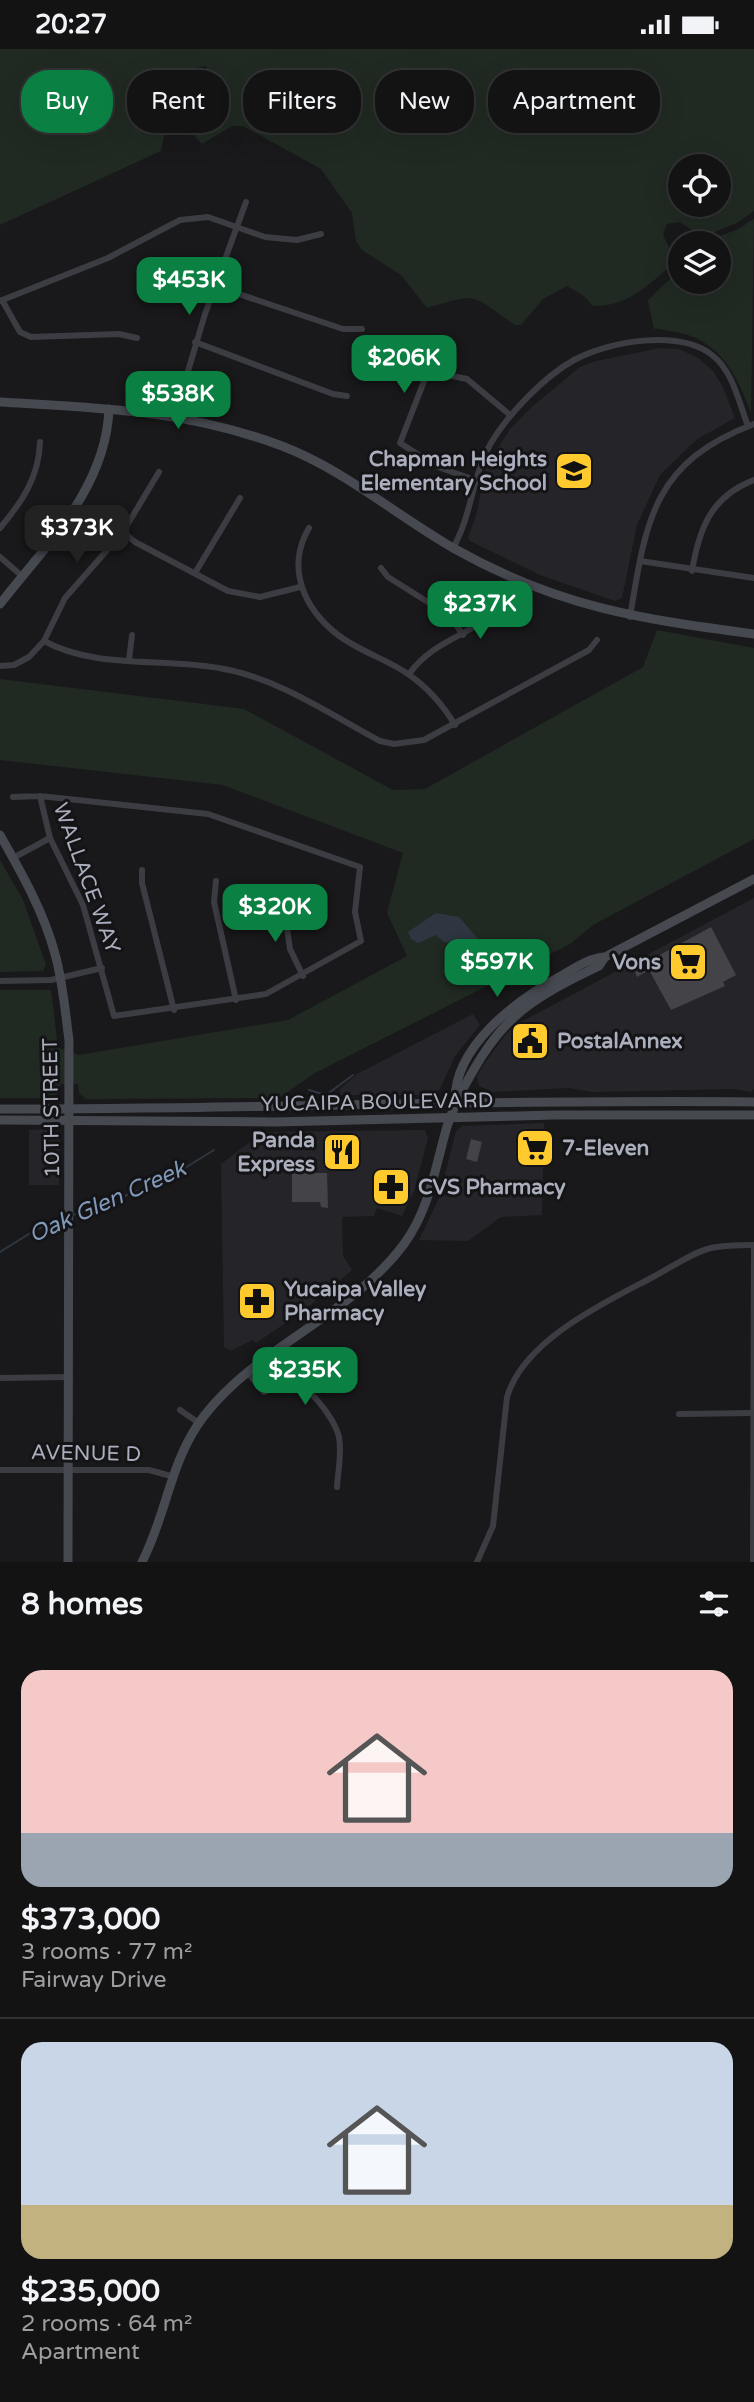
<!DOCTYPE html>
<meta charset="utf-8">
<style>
:root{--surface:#131314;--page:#1c1c1d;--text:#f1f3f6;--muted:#9d9ea0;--line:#323234;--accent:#0b8043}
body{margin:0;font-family:"Varela Round",sans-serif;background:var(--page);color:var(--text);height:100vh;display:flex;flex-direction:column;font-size:26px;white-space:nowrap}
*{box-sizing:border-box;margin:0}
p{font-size:23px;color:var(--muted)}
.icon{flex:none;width:38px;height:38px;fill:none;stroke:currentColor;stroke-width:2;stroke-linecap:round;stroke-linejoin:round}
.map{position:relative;height:1513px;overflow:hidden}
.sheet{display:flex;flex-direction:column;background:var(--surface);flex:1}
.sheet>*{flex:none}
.top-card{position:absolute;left:21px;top:21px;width:712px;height:63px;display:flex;gap:14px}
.fabs{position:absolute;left:668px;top:105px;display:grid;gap:14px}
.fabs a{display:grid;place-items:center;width:63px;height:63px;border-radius:50%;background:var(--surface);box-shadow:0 7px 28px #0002,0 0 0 2px var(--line);font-size:35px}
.price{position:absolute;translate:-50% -60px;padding:0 16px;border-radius:14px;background:var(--accent);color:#fff;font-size:23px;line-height:46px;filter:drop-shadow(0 2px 4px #0008)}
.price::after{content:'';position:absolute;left:50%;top:42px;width:21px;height:16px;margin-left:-10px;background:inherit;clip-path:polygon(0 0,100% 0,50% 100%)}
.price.active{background:#222;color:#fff}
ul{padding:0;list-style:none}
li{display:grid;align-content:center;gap:14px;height:371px;padding:0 21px}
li+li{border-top:2px solid var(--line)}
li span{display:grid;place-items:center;height:217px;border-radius:21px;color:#555}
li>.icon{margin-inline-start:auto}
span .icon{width:126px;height:126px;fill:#fffc;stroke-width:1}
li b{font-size:30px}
h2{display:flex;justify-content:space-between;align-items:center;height:84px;padding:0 21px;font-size:30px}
.tag{padding:0 24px;border-radius:28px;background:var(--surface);box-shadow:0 7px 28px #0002,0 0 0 2px var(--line);font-size:24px;line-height:63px}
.tag.active{background:var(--accent);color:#fff}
.status{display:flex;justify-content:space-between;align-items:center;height:49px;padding:0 35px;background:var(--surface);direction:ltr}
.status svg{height:19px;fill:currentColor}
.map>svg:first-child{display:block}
.built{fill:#252529}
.green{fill:#202a22;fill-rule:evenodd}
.water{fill:#2e3741}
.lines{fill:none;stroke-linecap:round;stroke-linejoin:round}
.stream{stroke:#2e3741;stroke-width:2}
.building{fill:#434348}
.street{stroke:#3c3c43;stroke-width:6}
.secondary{stroke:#474951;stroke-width:9}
.labels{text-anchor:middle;stroke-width:6;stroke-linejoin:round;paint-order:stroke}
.poi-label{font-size:21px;font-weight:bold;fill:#abaebc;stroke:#141416;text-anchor:start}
.street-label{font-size:21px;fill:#abaebc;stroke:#141416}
.water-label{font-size:23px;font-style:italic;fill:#8099b9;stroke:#141416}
</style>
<div class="status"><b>20:27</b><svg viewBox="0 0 49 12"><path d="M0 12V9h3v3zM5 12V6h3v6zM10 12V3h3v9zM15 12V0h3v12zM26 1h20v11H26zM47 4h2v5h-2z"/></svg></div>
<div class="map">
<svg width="754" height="1513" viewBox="0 0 754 1513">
<rect width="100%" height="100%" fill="#19191b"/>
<g class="built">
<polygon points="660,299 679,300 698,309 713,322 723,338 735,369 696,391 660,426 637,476 622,549 615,552 540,526 470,492 468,489 477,463 486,418 510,380 533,357 580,318 596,312"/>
<polygon points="754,849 754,1040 751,1043 734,1040 593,1043 569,1039 492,1043 479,1037 477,1027 482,1018 506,985 521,973"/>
<polygon points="473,965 480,976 455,1007 440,1040 430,1046 340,1046 340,1040 357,1025"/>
<polygon points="544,1074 542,1166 501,1168 468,1192 419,1191 439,1149 456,1082 462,1077"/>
<polygon points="47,1080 57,1083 60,1088 59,1136 29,1136 29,1081"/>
<polygon points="425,1081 428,1089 414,1142 402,1167 377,1159 374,1167 342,1168 343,1207 352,1221 302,1263 256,1294 252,1291 231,1302 224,1298 221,1115 263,1083"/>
</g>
<g class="green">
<path d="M0 0H754V162L737 174 702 188 680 173 667 175 663 186 676 212C651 234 628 258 593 257L584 247 567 237 543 250 521 276H515C470 245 480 243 427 259L401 226 362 201 356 192 352 164 321 120 243 77H232L202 95 183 75C205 59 212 44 206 17L195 19 193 35 167 71 161 102 0 176ZM719 117V156H681V117Z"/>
<path d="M754 170 751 364C736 323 718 288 670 282 663 281 661 279 654 280L648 252C655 243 678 224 681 217V233H719V194H702L738 180Z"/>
<polygon points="657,581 754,599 754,790 593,876 570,895 315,1024 279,1049 86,1050 79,1044 78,1035 60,1035 59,1044 51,1049 0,1049 0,941 51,941 58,999 79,1006 288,971 407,907 387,864 403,804 223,736 0,711 0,630 244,660 393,741 425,740 643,618"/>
<polygon points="0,811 23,851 46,916 43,922 0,923"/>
</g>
<polygon class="water" points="436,864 459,868 478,890 479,896 473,899 453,891 445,894 436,886 418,894 411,890 408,883"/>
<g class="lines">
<g class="stream">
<polyline points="309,1041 326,1046 353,1026"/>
<polyline points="73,1166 162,1133 214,1101"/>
<polyline points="0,1203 37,1180 64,1170"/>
</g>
</g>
<g class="building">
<polygon points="711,878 736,926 723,933 725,937 671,961 649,921 637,928 634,920"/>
<polygon points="337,1090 348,1090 348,1115 337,1114"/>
<polygon points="471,1090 482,1093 477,1113 466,1110"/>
<polygon points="292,1124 327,1124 328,1159 321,1158 320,1153 292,1153"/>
</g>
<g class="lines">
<g class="street">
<polyline points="215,237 343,280 362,280"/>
<polyline points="2,251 20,283 31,288 119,285 137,289"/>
<polyline points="0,252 108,209 180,171 208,168 265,188 297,191 321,185"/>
<polyline points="195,293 333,345 347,347"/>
<polyline points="175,366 205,265 246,153"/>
<polyline points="475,431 438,418 400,394 428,322 467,330 510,366"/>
<path d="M0 479C22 453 39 428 40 393"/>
<path d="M309 479C286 518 303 559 338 586 359 602 386 610 408 625 427 638 443 656 455 676"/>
<polyline points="123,483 135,493 228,542 260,548 300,538"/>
<path d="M453 499C472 466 472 427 491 394 508 365 545 327 574 311 609 292 679 280 712 306 733 322 739 354 748 377"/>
<polyline points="0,508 22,527"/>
<polyline points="640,512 754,529"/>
<polyline points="381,519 388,528 450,567 463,586"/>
<path d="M692 522C699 480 711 447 754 431"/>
<polyline points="195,524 240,449"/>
<path d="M630 568C646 471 653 413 754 375"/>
<path d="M44 592C97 621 166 608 224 620 279 630 331 666 380 692L394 695 424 691 589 601 597 591"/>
<polyline points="129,611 132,586"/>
<polyline points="0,617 14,616 29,608 44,592 65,549 123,483 159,423"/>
<path d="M409 625C442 580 490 589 517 532"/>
<polyline points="13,748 40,747 208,765 360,818 355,863 361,892 266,945 114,967 83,856 50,789 40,747"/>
<polyline points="13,809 50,789"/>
<polyline points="142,821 142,834 174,961"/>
<polyline points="216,832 214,853 236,951"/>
<polyline points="283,852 290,900 303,927"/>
<polyline points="0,932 51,931 102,919"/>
<path d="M248 1324 264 1343C270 1341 277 1335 284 1334 306 1329 335 1370 339 1388 342 1405 338 1422 337 1438"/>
<polyline points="0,1329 70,1328"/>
<polyline points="180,1361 199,1374"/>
<polyline points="679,1365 754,1364"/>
<polyline points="0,1421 149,1421 171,1427"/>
<path d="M477 1513 493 1477 507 1348C524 1291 604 1254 653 1228 672 1218 691 1204 711 1199 725 1196 740 1196 754 1196"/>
<polyline points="753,1513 754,1196"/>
</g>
<g class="secondary">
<path d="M0 353C100 359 187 361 282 397 345 421 397 467 455 500 558 558 640 570 754 585"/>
<path d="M0 555C46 496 106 439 109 360"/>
<path d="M0 786C21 823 44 863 55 905 63 933 65 962 69 991L68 1513"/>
<path d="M455 1054C453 997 517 951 561 927 575 919 589 909 605 908L754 830"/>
<path d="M0 1060C251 1060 503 1050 754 1053"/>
<polyline points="0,1071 275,1073 555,1066 754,1066"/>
<path d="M142 1513C167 1465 170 1411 204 1367 258 1297 352 1266 404 1195 429 1161 435 1120 446 1081 450 1066 456 1055 462 1042 500 969 526 952 599 917L605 908"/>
</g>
</g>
<defs>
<symbol id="school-square" viewBox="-11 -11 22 22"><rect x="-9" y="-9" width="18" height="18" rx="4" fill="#feca2e" stroke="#141416"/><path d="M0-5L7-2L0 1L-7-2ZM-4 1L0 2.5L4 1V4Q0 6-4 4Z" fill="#111"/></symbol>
<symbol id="supermarket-square" viewBox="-11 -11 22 22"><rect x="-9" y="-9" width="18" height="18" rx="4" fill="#feca2e" stroke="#141416"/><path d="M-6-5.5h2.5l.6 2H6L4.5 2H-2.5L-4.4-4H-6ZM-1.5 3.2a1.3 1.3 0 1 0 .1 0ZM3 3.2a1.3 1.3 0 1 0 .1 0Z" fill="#111"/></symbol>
<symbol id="civic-square" viewBox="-11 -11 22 22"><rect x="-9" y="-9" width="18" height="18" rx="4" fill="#feca2e" stroke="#141416"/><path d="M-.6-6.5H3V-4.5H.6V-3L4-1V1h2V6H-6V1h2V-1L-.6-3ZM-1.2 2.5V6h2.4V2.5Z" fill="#111"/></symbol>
<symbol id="restaurant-square" viewBox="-11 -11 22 22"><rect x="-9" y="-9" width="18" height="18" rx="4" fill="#feca2e" stroke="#141416"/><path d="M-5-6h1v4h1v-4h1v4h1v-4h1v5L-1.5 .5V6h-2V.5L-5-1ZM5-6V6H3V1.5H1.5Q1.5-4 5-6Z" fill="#111"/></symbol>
<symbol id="pharmacy-square" viewBox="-11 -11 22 22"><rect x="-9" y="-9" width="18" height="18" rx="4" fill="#feca2e" stroke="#141416"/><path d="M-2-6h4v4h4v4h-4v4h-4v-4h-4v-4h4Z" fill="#111"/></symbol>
</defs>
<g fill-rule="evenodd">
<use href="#school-square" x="552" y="400" width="44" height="44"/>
<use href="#supermarket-square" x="666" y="891" width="44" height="44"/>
<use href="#civic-square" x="508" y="970" width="44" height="44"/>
<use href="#supermarket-square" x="513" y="1077" width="44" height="44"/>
<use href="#restaurant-square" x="320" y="1081" width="44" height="44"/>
<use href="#pharmacy-square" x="369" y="1116" width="44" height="44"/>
<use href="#pharmacy-square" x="235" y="1230" width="44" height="44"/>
</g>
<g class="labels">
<g class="poi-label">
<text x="547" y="417" text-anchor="end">Chapman Heights<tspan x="547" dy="24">Elementary School</tspan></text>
<text x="661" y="920" text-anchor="end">Vons</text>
<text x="557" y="999">PostalAnnex</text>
<text x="315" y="1098" text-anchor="end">Panda<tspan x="315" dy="24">Express</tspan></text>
<text x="562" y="1106">7-Eleven</text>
<text x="418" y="1145">CVS Pharmacy</text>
<text x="284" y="1247">Yucaipa Valley<tspan x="284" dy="24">Pharmacy</tspan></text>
</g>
<g class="street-label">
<text transform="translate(87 829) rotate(70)" y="7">WALLACE WAY</text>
<text transform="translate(377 1053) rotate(-1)" y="7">YUCAIPA BOULEVARD</text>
<text transform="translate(51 1059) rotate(-91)" y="7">10TH STREET</text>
<text transform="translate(86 1404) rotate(1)" y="7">AVENUE D</text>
</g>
<g class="water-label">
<text transform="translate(107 1152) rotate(-24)" y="8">Oak Glen Creek</text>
</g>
</g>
</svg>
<div class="fabs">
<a><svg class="icon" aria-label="locate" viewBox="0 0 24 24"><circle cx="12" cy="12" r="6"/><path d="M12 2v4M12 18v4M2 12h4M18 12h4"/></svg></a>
<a><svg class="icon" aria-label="layers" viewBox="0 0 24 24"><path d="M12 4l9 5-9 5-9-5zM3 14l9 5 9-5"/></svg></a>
</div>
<b class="price" style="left:189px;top:268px">$453K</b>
<b class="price" style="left:404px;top:346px">$206K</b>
<b class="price" style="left:178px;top:382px">$538K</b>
<b class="price active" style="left:77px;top:516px">$373K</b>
<b class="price" style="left:480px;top:592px">$237K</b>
<b class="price" style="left:275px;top:895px">$320K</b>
<b class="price" style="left:497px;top:950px">$597K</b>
<b class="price" style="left:305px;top:1358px">$235K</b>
<div class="top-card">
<a class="tag active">Buy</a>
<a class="tag">Rent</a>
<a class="tag">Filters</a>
<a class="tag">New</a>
<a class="tag">Apartment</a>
</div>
</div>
<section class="sheet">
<h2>8 homes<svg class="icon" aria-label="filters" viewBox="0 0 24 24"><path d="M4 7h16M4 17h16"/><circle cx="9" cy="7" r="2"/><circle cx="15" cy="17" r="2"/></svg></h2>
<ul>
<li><span style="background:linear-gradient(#f6c9c9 75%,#9aa5b1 0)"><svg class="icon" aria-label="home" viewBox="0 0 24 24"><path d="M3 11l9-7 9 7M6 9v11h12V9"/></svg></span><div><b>$373,000</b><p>3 rooms · 77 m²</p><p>Fairway Drive</p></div></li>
<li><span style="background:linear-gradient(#c9d6e8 75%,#c2b280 0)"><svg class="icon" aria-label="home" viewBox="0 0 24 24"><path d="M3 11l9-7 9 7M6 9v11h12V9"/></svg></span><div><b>$235,000</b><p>2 rooms · 64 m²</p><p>Apartment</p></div></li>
</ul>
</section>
